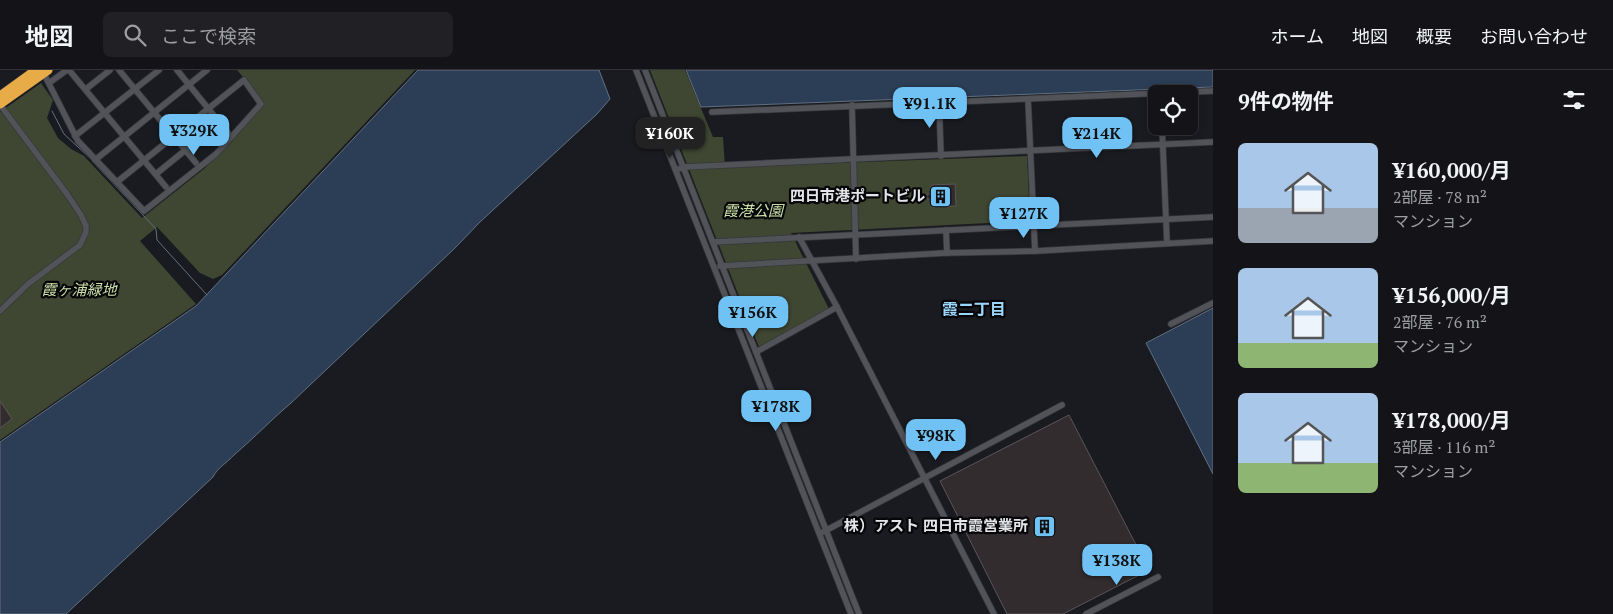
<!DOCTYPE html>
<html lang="ja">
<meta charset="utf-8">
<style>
:root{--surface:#141418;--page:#212125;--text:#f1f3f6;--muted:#9d9ea2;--line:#333337;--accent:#70c2f4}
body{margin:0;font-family:"PT Serif","Noto Sans JP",serif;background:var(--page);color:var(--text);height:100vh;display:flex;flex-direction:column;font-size:19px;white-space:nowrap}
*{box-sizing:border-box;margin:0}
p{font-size:16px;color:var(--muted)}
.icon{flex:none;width:28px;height:28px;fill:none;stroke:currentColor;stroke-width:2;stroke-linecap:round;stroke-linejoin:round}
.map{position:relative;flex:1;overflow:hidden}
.sheet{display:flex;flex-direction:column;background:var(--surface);width:400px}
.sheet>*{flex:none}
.fabs{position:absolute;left:1148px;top:15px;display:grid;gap:10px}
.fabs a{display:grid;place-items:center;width:50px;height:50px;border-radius:8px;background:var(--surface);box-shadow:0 2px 8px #0003,0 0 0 1px var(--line);font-size:25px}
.price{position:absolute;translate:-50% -42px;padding:0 11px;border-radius:10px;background:var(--accent);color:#111;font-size:16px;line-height:32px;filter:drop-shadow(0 1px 2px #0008)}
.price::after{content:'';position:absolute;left:50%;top:30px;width:15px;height:11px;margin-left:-8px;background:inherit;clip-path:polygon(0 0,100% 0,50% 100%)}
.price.selected{background:#222;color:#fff}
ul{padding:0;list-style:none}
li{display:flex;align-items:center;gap:15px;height:125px;padding:0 25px}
li span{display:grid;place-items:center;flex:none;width:140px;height:100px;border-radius:8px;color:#555}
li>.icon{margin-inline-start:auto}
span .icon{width:60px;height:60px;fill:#fffc;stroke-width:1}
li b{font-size:21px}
h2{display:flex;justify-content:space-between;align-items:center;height:60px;padding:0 25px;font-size:21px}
header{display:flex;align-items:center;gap:30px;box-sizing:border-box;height:70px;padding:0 25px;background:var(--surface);border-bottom:1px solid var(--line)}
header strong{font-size:24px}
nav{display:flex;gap:28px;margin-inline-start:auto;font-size:18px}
.search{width:350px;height:45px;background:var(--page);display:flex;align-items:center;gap:12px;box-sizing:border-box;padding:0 18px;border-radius:8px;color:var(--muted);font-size:19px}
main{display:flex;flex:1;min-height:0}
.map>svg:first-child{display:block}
.green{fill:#3f4632}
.water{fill:#2b3e55;stroke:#627081}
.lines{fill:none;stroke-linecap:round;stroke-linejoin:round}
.stream{stroke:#627081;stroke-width:1}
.building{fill:#322c2f;stroke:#5c5557}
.minor-casing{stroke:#36373b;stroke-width:7}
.highway-casing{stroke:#36373b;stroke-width:10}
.minor{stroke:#525359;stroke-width:5.5}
.highway{stroke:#e7ac48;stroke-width:9}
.labels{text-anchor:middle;stroke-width:4.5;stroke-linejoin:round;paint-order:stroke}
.poi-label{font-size:15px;font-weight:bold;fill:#e4e5e8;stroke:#060608;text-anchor:end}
.park-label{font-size:15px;font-style:italic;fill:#cde0a8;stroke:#060608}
.neighbourhood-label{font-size:16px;font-weight:bold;fill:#9bd6fc;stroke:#060608}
</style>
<header>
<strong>地図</strong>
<div class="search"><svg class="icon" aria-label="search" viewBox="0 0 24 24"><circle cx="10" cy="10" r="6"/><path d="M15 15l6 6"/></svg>ここで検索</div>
<nav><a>ホーム</a><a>地図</a><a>概要</a><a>お問い合わせ</a></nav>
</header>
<main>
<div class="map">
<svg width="1213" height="544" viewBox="0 0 1213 544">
<rect width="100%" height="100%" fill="#1a1b20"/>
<g class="green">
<polygon points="237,0 415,0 222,205 213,209 200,203 157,157 140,171 196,234 0,370 0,42 41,13 53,30 47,48 58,68 71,79 84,86 142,148 205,98 260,38 248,13"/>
<polygon points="650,0 685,0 713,67 723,67 725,97 1027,86 1030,151 791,163 829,239 759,277"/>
</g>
<g class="water">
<path d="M418 0H599L610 29 597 44 480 152 455 178 291 333C272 349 255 367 234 385 228 392 217 398 213 407L66 544H0V372L196 236Z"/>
<polygon points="686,0 1213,0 1213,17 701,37"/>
<polygon points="1213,238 1213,404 1146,273"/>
</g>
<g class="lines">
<g class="stream">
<polyline points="52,41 64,64 92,90"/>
<polyline points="94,93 156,159 157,170 207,225"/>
</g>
</g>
<g class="building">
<polygon points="955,114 956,136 933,137 932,129 927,129 927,124 932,124 932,115"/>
<polygon points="0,331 12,349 0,358"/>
<polygon points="1069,345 1149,500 1063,544 1007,544 940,411"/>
</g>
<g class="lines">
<defs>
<g id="minor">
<polyline points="69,0 166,117"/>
<polyline points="119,0 196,93"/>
<polyline points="177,0 228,63"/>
<polyline points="636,0 851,544"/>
<polyline points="645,0 859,544"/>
<polyline points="43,2 78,71 144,141 216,84 261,34 244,10 117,112"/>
<polyline points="49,13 67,0"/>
<polyline points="86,19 110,0"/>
<polyline points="1028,29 1035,181"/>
<polyline points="939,32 941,86"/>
<polyline points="0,35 67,124 81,145 86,156 86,162 80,175 28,214 0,241"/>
<polyline points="852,35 856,189"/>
<polyline points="712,42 1213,21"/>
<polyline points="1162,56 1167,173"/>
<polyline points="75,66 159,0"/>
<polyline points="95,90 207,0"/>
<polyline points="676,100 684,97 1213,72"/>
<polyline points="156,104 220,52"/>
<polyline points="946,160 947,183"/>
<polyline points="799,167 837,237 994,544"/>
<polyline points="713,172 1213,147"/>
<polyline points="720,196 945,183 1036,181 1213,171"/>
<polyline points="1171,254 1213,233"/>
<polyline points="756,282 837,237"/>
<polyline points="823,462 1062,335"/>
<polyline points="1086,544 1158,507"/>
</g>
<g id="highway">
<polyline points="0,26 36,0"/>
<polyline points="0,34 48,0"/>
</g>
</defs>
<use href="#minor" class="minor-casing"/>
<use href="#highway" class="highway-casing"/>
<use href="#minor" class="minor"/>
<use href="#highway" class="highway"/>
</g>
<defs>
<symbol id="building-square" viewBox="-11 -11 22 22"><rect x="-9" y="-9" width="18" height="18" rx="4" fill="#70c2f4" stroke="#060608"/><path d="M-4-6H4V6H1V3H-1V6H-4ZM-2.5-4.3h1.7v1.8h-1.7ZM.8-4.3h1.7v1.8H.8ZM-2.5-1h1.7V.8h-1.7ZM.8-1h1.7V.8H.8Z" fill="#111"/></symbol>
</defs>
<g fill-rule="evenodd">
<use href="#building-square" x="928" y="114" width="25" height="25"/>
<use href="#building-square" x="1032" y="444" width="25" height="25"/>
</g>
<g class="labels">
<g class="poi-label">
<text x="925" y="131">四日市港ポートビル</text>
<text x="1028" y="461">株）アスト 四日市霞営業所</text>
</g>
<g class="park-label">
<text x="753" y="146">霞港公園</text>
<text x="79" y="225">霞ヶ浦緑地</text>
</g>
<g class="neighbourhood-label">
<text x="974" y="245">霞二丁目</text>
</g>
</g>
</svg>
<div class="fabs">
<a><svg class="icon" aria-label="locate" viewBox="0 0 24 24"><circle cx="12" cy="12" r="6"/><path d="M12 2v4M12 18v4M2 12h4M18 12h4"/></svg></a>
</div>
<b class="price" style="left:930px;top:59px">¥91.1K</b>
<b class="price" style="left:194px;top:86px">¥329K</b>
<b class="price selected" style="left:670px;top:89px">¥160K</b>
<b class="price" style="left:1097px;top:89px">¥214K</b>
<b class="price" style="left:1024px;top:169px">¥127K</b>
<b class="price" style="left:753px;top:268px">¥156K</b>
<b class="price" style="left:776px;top:362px">¥178K</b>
<b class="price" style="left:936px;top:391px">¥98K</b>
<b class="price" style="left:1117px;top:516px">¥138K</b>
</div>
<section class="sheet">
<h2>9件の物件<svg class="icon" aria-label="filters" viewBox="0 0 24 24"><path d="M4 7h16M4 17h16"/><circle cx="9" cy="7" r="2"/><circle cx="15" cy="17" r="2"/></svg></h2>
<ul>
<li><span style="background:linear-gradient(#a9c7e8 65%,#9aa5b1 0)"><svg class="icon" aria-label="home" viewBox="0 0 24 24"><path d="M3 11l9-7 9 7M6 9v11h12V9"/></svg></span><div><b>¥160,000/月</b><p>2部屋 · 78 m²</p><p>マンション</p></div></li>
<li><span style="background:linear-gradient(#a9c7e8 75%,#8fb573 0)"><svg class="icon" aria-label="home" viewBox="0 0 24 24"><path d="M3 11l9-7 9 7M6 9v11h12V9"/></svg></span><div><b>¥156,000/月</b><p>2部屋 · 76 m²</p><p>マンション</p></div></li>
<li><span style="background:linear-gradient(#a9c7e8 70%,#8fb573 0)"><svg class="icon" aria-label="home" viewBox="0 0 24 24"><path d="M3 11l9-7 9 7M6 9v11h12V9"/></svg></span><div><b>¥178,000/月</b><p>3部屋 · 116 m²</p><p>マンション</p></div></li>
</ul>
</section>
</main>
